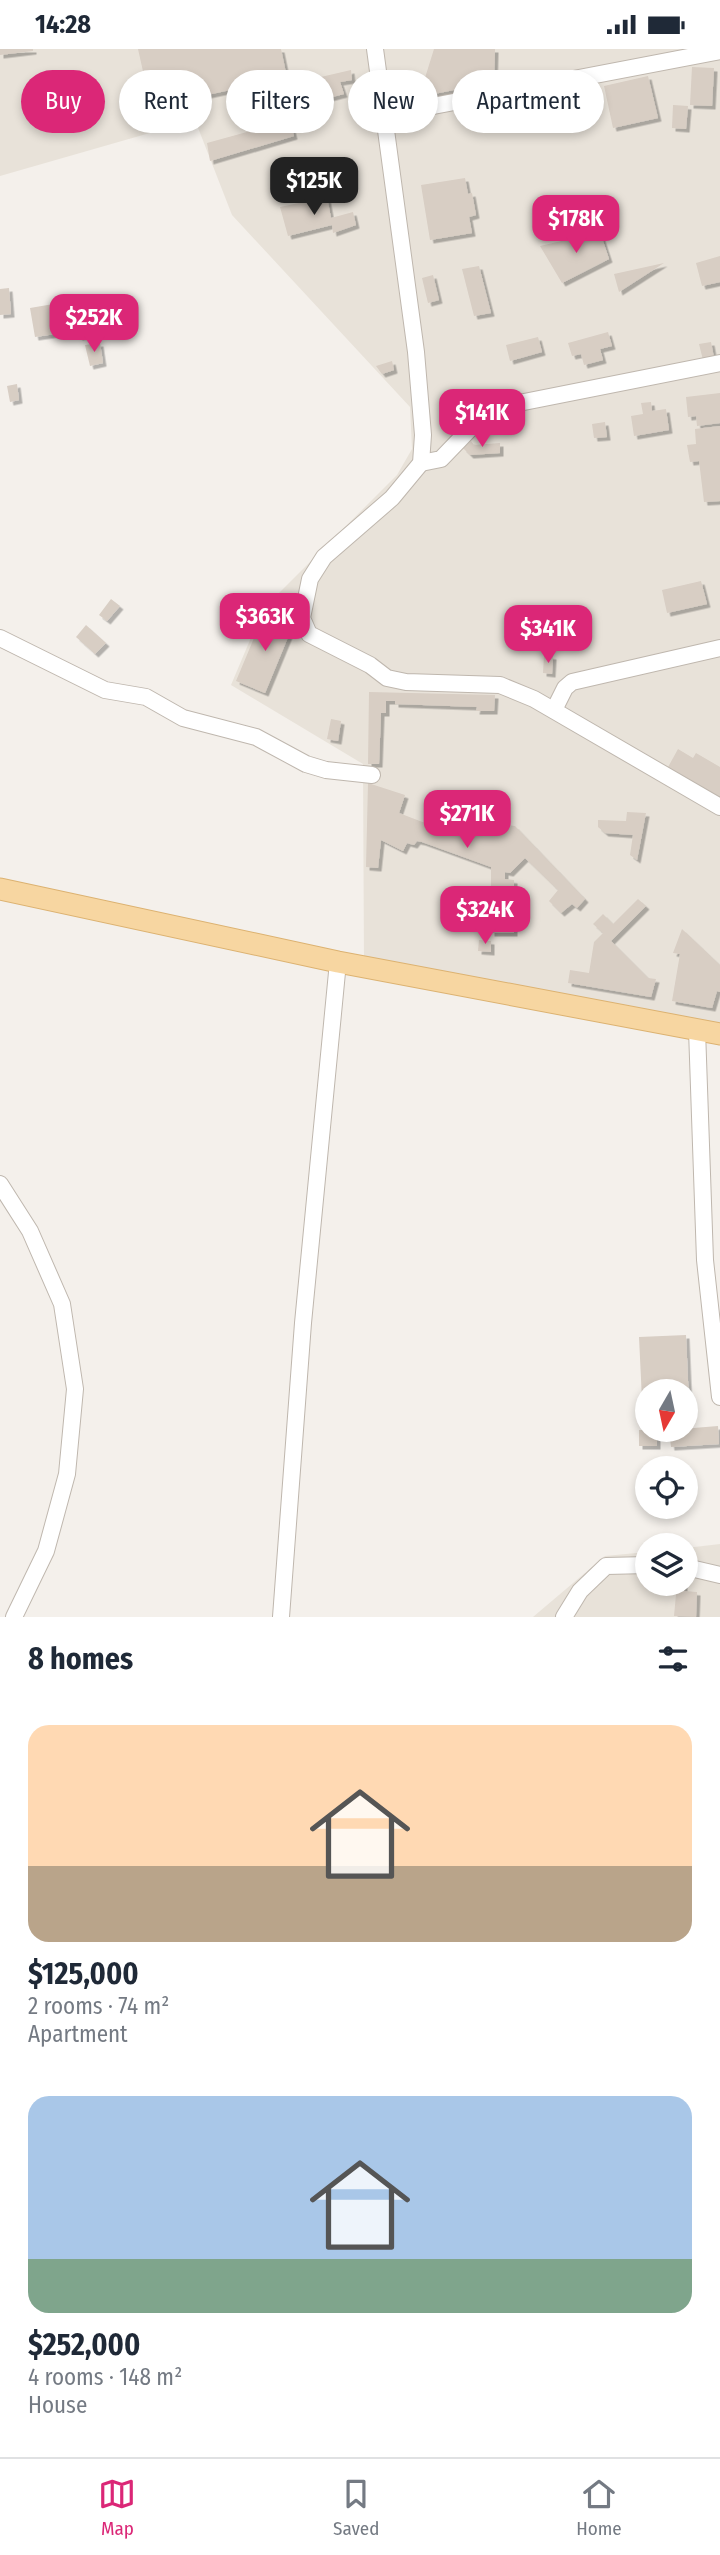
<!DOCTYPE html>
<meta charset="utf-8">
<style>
:root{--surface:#fff;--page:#f2f2f3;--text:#1f2937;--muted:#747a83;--line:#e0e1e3;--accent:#db2777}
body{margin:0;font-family:"Fira Sans Condensed",sans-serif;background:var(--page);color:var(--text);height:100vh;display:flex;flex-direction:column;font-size:26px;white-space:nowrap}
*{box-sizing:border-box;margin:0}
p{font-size:23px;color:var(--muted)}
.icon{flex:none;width:38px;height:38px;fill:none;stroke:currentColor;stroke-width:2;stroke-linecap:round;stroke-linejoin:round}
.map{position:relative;height:1568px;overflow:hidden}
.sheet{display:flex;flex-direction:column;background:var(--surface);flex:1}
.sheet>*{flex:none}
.banner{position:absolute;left:21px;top:21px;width:679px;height:63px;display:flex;gap:14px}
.needle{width:46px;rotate:189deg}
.fabs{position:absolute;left:635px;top:1330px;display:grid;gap:14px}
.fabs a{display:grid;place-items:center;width:63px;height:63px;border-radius:50%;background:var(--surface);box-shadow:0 4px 10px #0003;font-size:35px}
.price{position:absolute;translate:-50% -60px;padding:0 16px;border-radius:14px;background:var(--accent);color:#fff;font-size:23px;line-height:46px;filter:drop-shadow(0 2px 4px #0008)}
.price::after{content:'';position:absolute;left:50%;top:42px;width:21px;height:16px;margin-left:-10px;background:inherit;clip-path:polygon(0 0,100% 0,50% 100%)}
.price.selected{background:#222;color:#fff}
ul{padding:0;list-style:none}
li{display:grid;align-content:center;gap:14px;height:371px;padding:0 28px}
li span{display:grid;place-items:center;height:217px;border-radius:21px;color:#555}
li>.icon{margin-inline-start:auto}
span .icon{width:126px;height:126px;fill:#fffc;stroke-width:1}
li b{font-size:30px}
h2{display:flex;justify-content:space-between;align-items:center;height:84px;padding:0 28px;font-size:30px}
.chip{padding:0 24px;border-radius:32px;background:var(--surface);box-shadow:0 4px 10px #0003;font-size:24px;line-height:63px}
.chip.selected{background:var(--accent);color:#fff}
.status{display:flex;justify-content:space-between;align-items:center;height:49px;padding:0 35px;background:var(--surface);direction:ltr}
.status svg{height:19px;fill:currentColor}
.menu{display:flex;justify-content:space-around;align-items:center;height:98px;border-top:2px solid var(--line);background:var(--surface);font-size:19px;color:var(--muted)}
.menu a{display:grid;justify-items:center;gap:4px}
.menu .selected{color:var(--accent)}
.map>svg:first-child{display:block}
.residential{fill:#e8e2d9}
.building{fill:#d8cec4;filter:url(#shadow)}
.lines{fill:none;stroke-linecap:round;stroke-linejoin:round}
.minor-casing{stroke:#bfb7ae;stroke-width:18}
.major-casing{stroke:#dcb271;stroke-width:23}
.minor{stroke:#fff;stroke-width:16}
.major{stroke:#f7d6a1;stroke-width:21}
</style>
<div class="status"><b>14:28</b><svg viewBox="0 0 49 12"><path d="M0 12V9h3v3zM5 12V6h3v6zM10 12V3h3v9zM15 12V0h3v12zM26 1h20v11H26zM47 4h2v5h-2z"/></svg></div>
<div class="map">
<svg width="720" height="1568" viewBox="0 0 720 1568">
<defs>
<filter id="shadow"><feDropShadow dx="3.5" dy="3.5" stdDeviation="0" flood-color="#0004"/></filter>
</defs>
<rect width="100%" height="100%" fill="#f4f0eb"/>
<g class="residential">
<polygon points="0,0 720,0 720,985 364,917 363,715 231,636 263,560 397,426 412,400 410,358 232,166 195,71 0,127"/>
<polygon points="720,1495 720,1568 533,1568 605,1507 647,1503 648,1535 686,1535 686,1499"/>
</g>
<g class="building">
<polygon points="0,0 33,0 33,2 0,6"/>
<polygon points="138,0 281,0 287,29 151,58"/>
<polygon points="434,0 495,0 494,33 419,48"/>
<polygon points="692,18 714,19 712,57 690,56"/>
<polygon points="351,21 352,31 340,33 344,45 263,66 256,43"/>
<polygon points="648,27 658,69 613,79 604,37"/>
<polygon points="673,56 688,57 686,80 672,79"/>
<polygon points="290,71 294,87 210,112 207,94"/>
<polygon points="465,129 468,145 472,144 476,166 469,168 472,184 430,191 421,136"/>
<polygon points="327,148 331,169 353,163 356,176 333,184 332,176 288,187 280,158"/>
<polygon points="600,183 609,210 562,234 540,197"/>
<polygon points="720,207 720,233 702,237 696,214"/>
<polygon points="664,214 619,243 614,225"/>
<polygon points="479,217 491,264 474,267 462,220"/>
<polygon points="433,226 439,251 428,254 422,229"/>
<polygon points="9,239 11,265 0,266 0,240"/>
<polygon points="112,245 116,280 79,288 75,272 61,276 62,284 35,288 30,259"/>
<polygon points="608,283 612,297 600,300 603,311 584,316 581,305 572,307 568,294"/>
<polygon points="538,288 542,303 510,312 506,296"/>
<polygon points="711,293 714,309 703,311 699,295"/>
<polygon points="100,294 103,314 90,317 85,296"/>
<polygon points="392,312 394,321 382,325 376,317"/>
<polygon points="17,335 19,351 10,353 7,337"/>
<polygon points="720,344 720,374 697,377 696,367 688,368 686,348"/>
<polygon points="651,353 652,362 666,360 669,381 634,387 631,367 643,365 641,354"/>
<polygon points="605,373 607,388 594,389 592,375"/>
<polygon points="720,377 720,452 704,453 699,412 690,413 687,396 696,395 695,380"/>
<polygon points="471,392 474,396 500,394 500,404 470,406 463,399"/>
<polygon points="701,532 707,555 667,564 662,541"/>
<polygon points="111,550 120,557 107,572 99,566"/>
<polygon points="264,565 293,576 265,644 236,632"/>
<polygon points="545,567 556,568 553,596 542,595"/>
<polygon points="86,576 106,594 95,605 76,588"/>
<polygon points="544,606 553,607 552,625 543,624"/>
<polygon points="369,643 495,646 494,662 476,662 477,658 395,655 395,652 386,652 386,664 381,664 379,715 368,715"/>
<polygon points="331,670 341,672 338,692 327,690"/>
<polygon points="678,700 693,709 696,704 720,718 720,747 716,748 667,720"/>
<polygon points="368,734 405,746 399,764 451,784 460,762 491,772 492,743 501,743 500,775 515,777 585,850 577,859 572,855 561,864 549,852 558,841 525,809 510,824 505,823 505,830 514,831 514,884 491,884 491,818 422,793 417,792 414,796 407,794 403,802 381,791 378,819 366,818"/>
<polygon points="627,763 646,764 637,811 630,806 633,786 605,784 598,778 598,771 626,772"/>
<polygon points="638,850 646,857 611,892 648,929 656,930 651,948 568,934 570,921 589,924 594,893 603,884 593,875 603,865 613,875"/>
<polygon points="682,880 720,916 720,943 717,942 712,959 672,952 680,905 673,904"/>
<polygon points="479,891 491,892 491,903 478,902"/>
<polygon points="686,1286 689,1354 686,1354 686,1342 648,1342 648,1351 642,1351 639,1288"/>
<polygon points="718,1377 719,1395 671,1398 669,1381"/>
<rect x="639" y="1381" width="18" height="16"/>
<polygon points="677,1535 684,1535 684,1542 697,1543 696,1568 674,1567"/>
</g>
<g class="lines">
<defs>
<g id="minor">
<polyline points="375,0 416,303 423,386 421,414 392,449 324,508 310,530 302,569 309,585 370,616 387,629 406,633 500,636 534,650 720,758"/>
<polyline points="386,66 720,2"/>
<polyline points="421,414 441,410 495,354 524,353 720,314"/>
<polyline points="0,589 105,641 146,648 183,669 256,688 306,715 326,721 372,726"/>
<polyline points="554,661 565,639 572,633 720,599"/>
<polyline points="697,981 705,1211 720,1348"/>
<polyline points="0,1135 30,1182 62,1255 75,1340 67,1425 46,1502 14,1568"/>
<polyline points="686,1518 720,1526"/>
<polyline points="281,1568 303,1274 338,913"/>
<polyline points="564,1568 580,1542 606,1517 648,1516"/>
</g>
<polyline id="major" points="0,840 338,913 720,985"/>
</defs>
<use href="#minor" class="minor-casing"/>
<use href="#major" class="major-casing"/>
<use href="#minor" class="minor"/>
<use href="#major" class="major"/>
</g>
</svg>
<div class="fabs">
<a><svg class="needle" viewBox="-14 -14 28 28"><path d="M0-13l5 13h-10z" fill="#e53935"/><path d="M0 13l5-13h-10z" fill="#747a83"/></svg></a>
<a><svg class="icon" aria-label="locate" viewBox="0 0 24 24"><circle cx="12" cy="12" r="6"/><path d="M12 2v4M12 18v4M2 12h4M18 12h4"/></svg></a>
<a><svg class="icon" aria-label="layers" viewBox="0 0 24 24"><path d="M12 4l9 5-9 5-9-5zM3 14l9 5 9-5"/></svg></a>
</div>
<b class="price selected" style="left:314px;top:168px">$125K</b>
<b class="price" style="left:576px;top:206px">$178K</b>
<b class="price" style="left:94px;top:305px">$252K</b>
<b class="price" style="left:482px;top:400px">$141K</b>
<b class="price" style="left:265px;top:604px">$363K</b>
<b class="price" style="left:548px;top:616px">$341K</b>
<b class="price" style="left:467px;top:801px">$271K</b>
<b class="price" style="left:485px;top:897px">$324K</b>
<div class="banner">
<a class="chip selected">Buy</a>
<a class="chip">Rent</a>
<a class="chip">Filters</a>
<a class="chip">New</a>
<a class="chip">Apartment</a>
</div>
</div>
<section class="sheet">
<h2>8 homes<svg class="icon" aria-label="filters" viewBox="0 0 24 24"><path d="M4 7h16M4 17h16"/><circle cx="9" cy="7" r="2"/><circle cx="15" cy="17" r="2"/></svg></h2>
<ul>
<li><span style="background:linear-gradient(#ffd9b3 65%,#b9a48a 0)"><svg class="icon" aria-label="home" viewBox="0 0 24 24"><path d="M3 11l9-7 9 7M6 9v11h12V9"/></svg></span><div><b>$125,000</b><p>2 rooms · 74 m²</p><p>Apartment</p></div></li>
<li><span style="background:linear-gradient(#a9c7e8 75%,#7fa58c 0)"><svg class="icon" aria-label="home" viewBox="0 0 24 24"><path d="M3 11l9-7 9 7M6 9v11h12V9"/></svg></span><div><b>$252,000</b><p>4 rooms · 148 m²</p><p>House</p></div></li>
</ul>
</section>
<nav class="menu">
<a class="selected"><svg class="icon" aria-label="map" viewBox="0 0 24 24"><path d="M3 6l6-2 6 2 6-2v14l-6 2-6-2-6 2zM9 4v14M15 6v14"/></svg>Map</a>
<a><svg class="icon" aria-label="saved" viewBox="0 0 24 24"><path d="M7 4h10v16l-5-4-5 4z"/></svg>Saved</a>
<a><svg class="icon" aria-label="home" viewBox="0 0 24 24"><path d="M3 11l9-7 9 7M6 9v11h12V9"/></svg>Home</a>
</nav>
